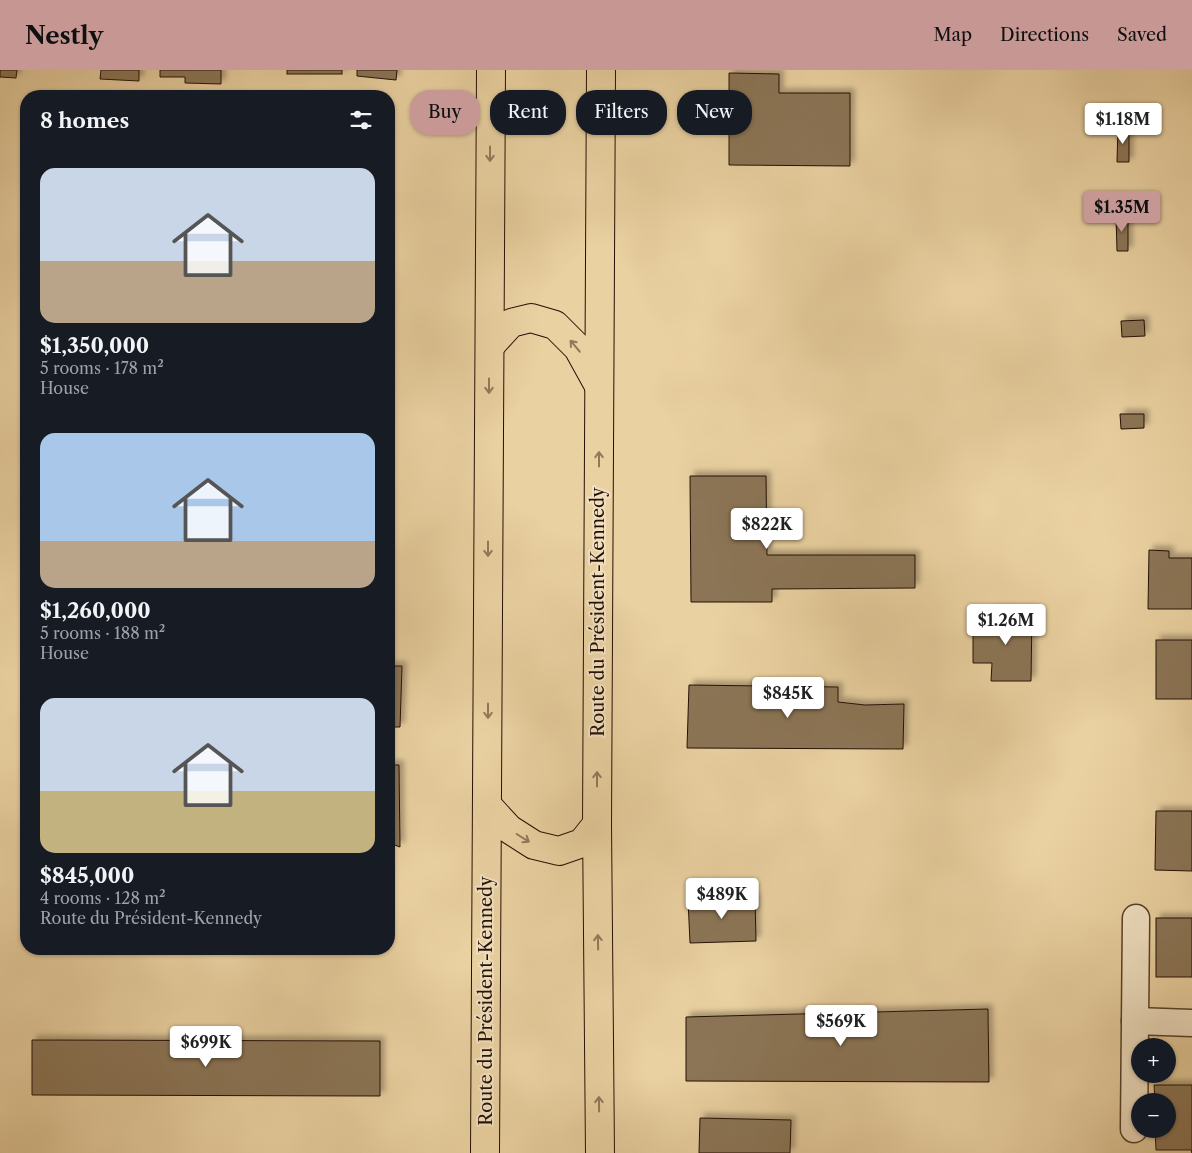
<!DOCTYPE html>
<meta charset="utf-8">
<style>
:root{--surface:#171b24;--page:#20242c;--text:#f1f3f6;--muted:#9ea1a6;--accent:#c59692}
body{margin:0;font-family:"Libre Caslon Text",serif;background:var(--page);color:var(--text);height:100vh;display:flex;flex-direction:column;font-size:19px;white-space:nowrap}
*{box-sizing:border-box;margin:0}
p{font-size:16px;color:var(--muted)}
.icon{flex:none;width:28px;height:28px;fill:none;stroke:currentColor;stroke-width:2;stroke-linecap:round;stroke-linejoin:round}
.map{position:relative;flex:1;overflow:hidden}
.sheet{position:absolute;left:20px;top:20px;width:375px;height:865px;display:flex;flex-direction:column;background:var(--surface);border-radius:20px;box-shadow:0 1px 4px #0004}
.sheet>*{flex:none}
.banner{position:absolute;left:410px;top:20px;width:475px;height:45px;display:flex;gap:10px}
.fabs{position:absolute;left:1131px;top:968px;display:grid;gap:10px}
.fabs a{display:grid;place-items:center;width:45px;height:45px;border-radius:50%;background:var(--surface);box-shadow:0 1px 4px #0004;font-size:25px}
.price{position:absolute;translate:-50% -42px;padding:0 11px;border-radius:5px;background:#fff;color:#222;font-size:16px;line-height:32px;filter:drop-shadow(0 1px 2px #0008)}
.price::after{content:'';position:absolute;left:50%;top:30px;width:15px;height:11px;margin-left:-8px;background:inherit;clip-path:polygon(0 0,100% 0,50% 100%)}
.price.on{background:var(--accent);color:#111}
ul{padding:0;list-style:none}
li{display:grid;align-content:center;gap:10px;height:265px;padding:0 20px}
li span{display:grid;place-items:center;height:155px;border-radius:15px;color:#555}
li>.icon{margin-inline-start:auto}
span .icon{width:90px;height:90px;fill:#fffc;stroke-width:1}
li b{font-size:21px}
h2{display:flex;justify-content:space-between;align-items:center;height:60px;padding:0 20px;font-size:21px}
.pill{padding:0 18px;border-radius:20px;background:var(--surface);box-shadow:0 1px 4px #0004;font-size:18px;line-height:45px}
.pill.on{background:var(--accent);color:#111}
header{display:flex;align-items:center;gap:30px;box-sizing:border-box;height:70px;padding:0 25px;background:var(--accent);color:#111}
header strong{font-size:24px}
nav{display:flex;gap:28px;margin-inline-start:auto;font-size:18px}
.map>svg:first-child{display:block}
.building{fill:#8b7456;stroke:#251004;filter:url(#shadow)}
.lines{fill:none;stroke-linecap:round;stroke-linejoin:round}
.minor-casing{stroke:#56402b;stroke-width:29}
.major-casing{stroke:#251004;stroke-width:30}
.minor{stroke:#f1e1c2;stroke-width:26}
.major{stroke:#ead1a1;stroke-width:28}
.oneway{stroke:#917a5a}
.labels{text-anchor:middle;stroke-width:4;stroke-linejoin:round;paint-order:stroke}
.street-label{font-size:18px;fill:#251004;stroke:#f1e1c2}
</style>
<header>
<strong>Nestly</strong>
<nav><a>Map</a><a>Directions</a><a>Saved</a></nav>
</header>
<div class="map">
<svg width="1192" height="1083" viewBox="0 0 1192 1083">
<defs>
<filter id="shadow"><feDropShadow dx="4.5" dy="-4.5" stdDeviation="2.5" flood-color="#0004"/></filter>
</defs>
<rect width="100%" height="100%" fill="#ead1a1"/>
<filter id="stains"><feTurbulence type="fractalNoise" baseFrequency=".004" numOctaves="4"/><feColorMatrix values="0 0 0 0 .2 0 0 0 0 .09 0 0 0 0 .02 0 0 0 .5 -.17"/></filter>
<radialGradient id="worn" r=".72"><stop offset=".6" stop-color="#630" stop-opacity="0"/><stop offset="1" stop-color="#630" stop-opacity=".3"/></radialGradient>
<g class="building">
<polygon points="0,0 17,0 16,8 0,7"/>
<polygon points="101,0 139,0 139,11 100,9"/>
<polygon points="160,0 221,0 221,14 185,13 185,7 160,7"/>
<rect x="287" y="0" width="55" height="4"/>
<polygon points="357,0 397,0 396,10 357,6"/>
<polygon points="729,3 779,4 779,23 850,23 850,96 729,95"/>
<polygon points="1118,57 1129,57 1129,92 1117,92"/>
<polygon points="1116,145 1128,145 1128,181 1117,181"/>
<polygon points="1144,250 1145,266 1122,267 1121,251"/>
<polygon points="1120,344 1144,344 1144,358 1121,359"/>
<polygon points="690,406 766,406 767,485 915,485 915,518 772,519 772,532 691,532"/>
<polygon points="1149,480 1169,481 1169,488 1192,488 1192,539 1148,539"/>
<polygon points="991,541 1032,541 1031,611 991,611 992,593 973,593 973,560 991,560"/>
<rect x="1156" y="570" width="36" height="59"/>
<polygon points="389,596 402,596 400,657 389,657"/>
<polygon points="689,615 838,617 838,632 865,635 904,634 903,679 687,678"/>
<polygon points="389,695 399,695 400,777 389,773"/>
<polygon points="1156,741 1192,741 1192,801 1155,800"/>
<polygon points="755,828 756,871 690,873 688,830"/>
<rect x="1156" y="848" width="36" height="59"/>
<polygon points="988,939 989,1012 686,1011 686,947"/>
<polygon points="32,970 380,971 380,1026 32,1025"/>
<polygon points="1154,1015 1192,1015 1192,1083 1191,1080 1156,1080 1155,1059 1168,1059 1168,1031 1155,1031"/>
<polygon points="700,1048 791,1050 790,1083 699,1083"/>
</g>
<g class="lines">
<defs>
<g id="minor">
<polyline points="1135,951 1192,953"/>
<polyline points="1134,1059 1136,848"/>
</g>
<g id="major">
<polyline points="490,276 511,253 531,248 555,255 578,278 599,316"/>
<polyline points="487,735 509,759 534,775 559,781 582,773 597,754"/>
<polyline points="485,1083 491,0"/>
<polyline points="600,1083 597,754 601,0"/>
</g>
</defs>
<use href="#minor" class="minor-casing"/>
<use href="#major" class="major-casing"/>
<use href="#minor" class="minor"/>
<use href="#major" class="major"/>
</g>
<defs><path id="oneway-shaft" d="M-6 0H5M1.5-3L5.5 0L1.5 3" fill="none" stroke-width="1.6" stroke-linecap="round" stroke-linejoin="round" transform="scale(1.25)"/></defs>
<g class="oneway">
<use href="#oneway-shaft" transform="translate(490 84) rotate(90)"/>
<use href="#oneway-shaft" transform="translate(575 276) rotate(-130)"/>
<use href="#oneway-shaft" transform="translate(489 316) rotate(90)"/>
<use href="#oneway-shaft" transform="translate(599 389) rotate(-90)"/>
<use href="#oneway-shaft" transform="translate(488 479) rotate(90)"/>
<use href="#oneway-shaft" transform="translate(488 641) rotate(90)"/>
<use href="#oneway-shaft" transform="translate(597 709) rotate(-90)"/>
<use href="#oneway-shaft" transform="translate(523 768) rotate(32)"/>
<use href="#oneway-shaft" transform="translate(598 872) rotate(-91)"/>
<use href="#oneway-shaft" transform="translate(599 1034) rotate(-91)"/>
</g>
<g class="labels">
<g class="street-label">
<text transform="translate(598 542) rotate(-90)" y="6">Route du Président-Kennedy</text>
<text transform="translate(486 931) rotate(-90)" y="6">Route du Président-Kennedy</text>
</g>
</g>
<rect width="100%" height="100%" filter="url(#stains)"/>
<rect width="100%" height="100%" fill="url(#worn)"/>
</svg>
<div class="fabs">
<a>+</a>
<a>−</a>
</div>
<b class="price" style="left:1123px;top:75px">$1.18M</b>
<b class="price on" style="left:1122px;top:163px">$1.35M</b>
<b class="price" style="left:767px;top:480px">$822K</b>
<b class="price" style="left:1006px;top:576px">$1.26M</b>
<b class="price" style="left:788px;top:649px">$845K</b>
<b class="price" style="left:722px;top:850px">$489K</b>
<b class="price" style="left:841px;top:977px">$569K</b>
<b class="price" style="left:206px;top:998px">$699K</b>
<div class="banner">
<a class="pill on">Buy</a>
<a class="pill">Rent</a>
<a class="pill">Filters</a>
<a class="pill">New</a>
</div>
<section class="sheet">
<h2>8 homes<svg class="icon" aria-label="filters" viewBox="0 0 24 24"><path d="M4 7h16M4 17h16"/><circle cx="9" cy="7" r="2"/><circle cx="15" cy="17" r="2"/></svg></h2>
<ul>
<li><span style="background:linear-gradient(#c9d6e8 60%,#b9a48a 0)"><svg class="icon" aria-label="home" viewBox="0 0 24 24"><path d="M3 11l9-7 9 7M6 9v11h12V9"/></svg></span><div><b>$1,350,000</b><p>5 rooms · 178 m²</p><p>House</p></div></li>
<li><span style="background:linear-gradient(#a9c7e8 70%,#b9a48a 0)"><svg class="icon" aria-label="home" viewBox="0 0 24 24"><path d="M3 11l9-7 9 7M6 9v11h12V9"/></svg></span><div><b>$1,260,000</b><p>5 rooms · 188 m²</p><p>House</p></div></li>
<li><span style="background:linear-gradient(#c9d6e8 60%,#c2b280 0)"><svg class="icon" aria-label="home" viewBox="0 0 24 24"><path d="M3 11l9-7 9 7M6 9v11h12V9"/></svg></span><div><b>$845,000</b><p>4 rooms · 128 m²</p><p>Route du Président-Kennedy</p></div></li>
</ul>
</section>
</div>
